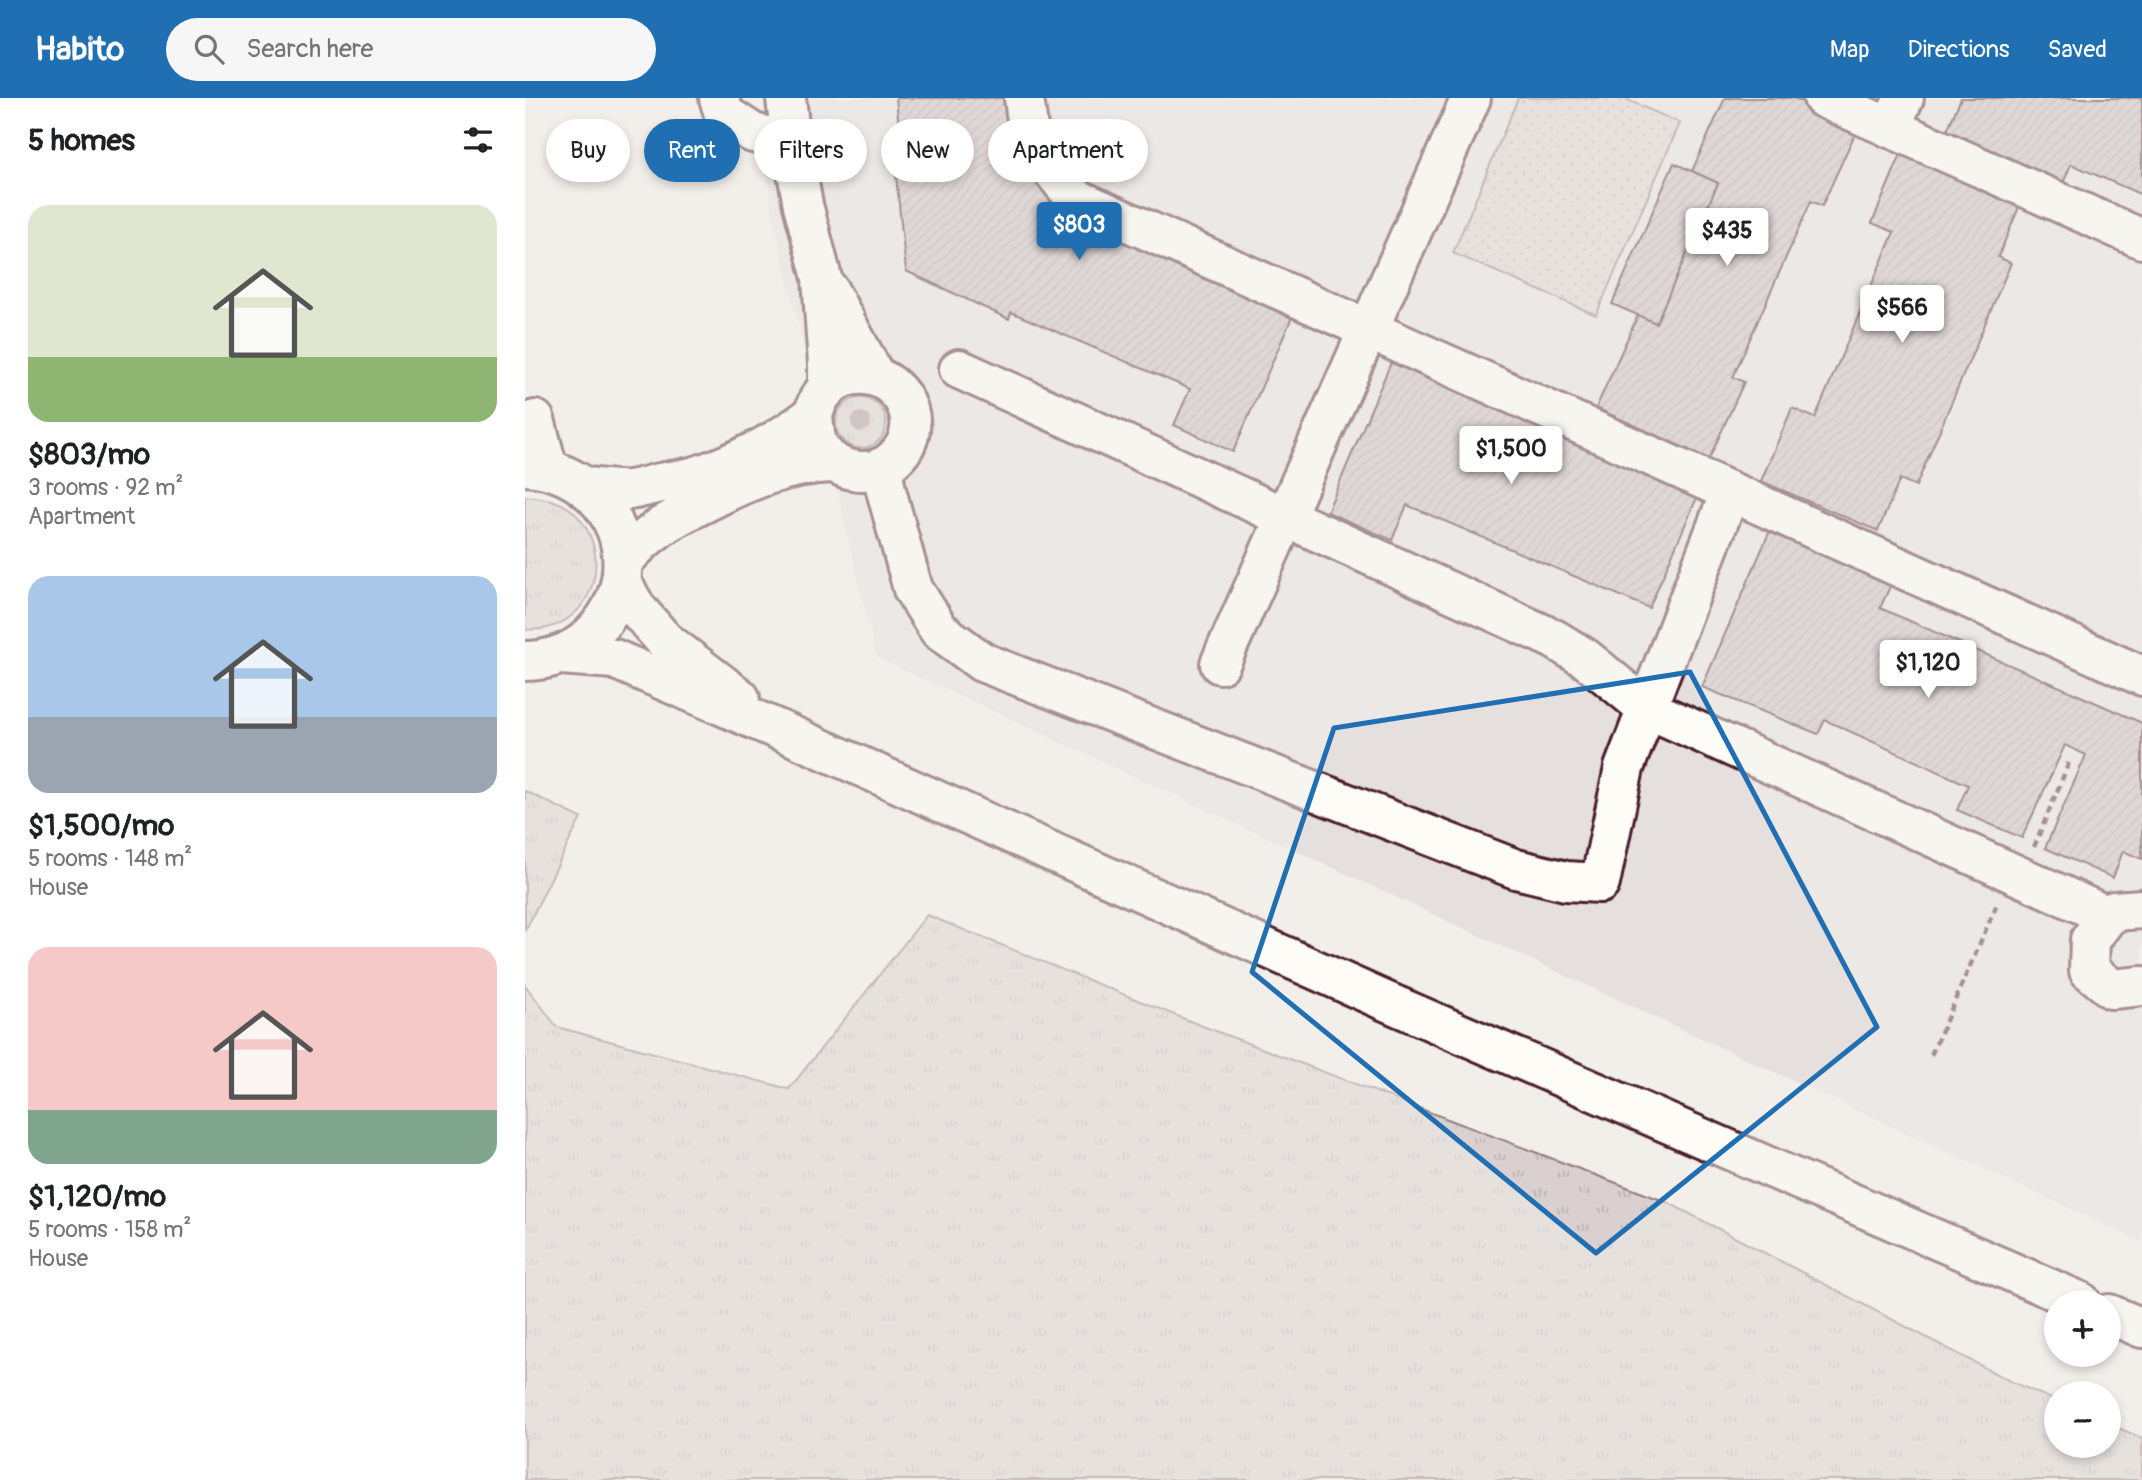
<!DOCTYPE html>
<meta charset="utf-8">
<style>
:root{--surface:#fff;--page:#f6f6f6;--text:#202124;--muted:#757577;--accent:#1f6fb2}
body{margin:0;font-family:Pangolin,sans-serif;background:var(--page);color:var(--text);height:100vh;display:flex;flex-direction:column;font-size:26px;white-space:nowrap}
*{box-sizing:border-box;margin:0}
p{font-size:23px;color:var(--muted)}
.icon{flex:none;width:38px;height:38px;fill:none;stroke:currentColor;stroke-width:2;stroke-linecap:round;stroke-linejoin:round}
.map{position:relative;flex:1;overflow:hidden}
.panel{display:flex;flex-direction:column;background:var(--surface);width:525px}
.panel>*{flex:none}
.top-card{position:absolute;left:21px;top:21px;width:665px;height:63px;display:flex;gap:14px}
.controls{position:absolute;left:1519px;top:1192px;display:grid;gap:14px}
.controls a{display:grid;place-items:center;width:77px;height:77px;border-radius:50%;background:var(--surface);box-shadow:0 4px 10px #0003;font-size:35px}
.price{position:absolute;translate:-50% -60px;padding:0 16px;border-radius:7px;background:#fff;color:#222;font-size:23px;line-height:46px;filter:drop-shadow(0 2px 4px #0008)}
.price::after{content:'';position:absolute;left:50%;top:42px;width:21px;height:16px;margin-left:-10px;background:inherit;clip-path:polygon(0 0,100% 0,50% 100%)}
.price.on{background:var(--accent);color:#fff}
ul{padding:0;list-style:none}
li{display:grid;align-content:center;gap:14px;height:371px;padding:0 28px}
li span{display:grid;place-items:center;height:217px;border-radius:21px;color:#555}
li>.icon{margin-inline-start:auto}
span .icon{width:126px;height:126px;fill:#fffc;stroke-width:1}
li b{font-size:30px}
h2{display:flex;justify-content:space-between;align-items:center;height:84px;padding:0 28px;font-size:30px}
.pill{padding:0 24px;border-radius:32px;background:var(--surface);box-shadow:0 4px 10px #0003;font-size:24px;line-height:63px}
.pill.on{background:var(--accent);color:#fff}
header{display:flex;align-items:center;gap:42px;box-sizing:border-box;height:98px;padding:0 35px;background:var(--accent);color:#fff}
header strong{font-size:33px}
nav{display:flex;gap:38px;margin-inline-start:auto;font-size:24px}
.search{width:490px;height:63px;background:var(--page);display:flex;align-items:center;gap:18px;box-sizing:border-box;padding:0 24px;border-radius:38px;color:var(--muted);font-size:26px}
main{display:flex;flex:1;min-height:0}
.map>svg:first-child{display:block}
.built{fill:#e5dfdd}
.grass{fill:url(#grass-tufts);stroke:#92787d;stroke-width:2}
.park{fill:url(#park-dots);stroke:#92787d;stroke-width:2}
.building{fill:url(#building-hatch);stroke:#4a1f2b;stroke-width:2}
.lines{fill:none;stroke-linecap:round;stroke-linejoin:round}
.minor-casing{stroke:#4a1f2b;stroke-width:44}
.major-casing{stroke:#4a1f2b;stroke-width:44}
.path{stroke:#4a1f2b;stroke-width:4.5;stroke-dasharray:7 5;stroke-linecap:butt}
.minor{stroke:#fdfcf7;stroke-width:38}
.major{stroke:#fdfcf7;stroke-width:38}
.tree{fill:#a99598}
.marked{fill:none;stroke:#1f6fb2;stroke-width:5;stroke-linejoin:round}
</style>
<header>
<strong>Habito</strong>
<div class="search"><svg class="icon" aria-label="search" viewBox="0 0 24 24"><circle cx="10" cy="10" r="6"/><path d="M15 15l6 6"/></svg>Search here</div>
<nav><a>Map</a><a>Directions</a><a>Saved</a></nav>
</header>
<main>
<section class="panel">
<h2>5 homes<svg class="icon" aria-label="filters" viewBox="0 0 24 24"><path d="M4 7h16M4 17h16"/><circle cx="9" cy="7" r="2"/><circle cx="15" cy="17" r="2"/></svg></h2>
<ul>
<li><span style="background:linear-gradient(#dfe7d0 70%,#8fb573 0)"><svg class="icon" aria-label="home" viewBox="0 0 24 24"><path d="M3 11l9-7 9 7M6 9v11h12V9"/></svg></span><div><b>$803/mo</b><p>3 rooms · 92 m²</p><p>Apartment</p></div></li>
<li><span style="background:linear-gradient(#a9c7e8 65%,#9aa5b1 0)"><svg class="icon" aria-label="home" viewBox="0 0 24 24"><path d="M3 11l9-7 9 7M6 9v11h12V9"/></svg></span><div><b>$1,500/mo</b><p>5 rooms · 148 m²</p><p>House</p></div></li>
<li><span style="background:linear-gradient(#f6c9c9 75%,#7fa58c 0)"><svg class="icon" aria-label="home" viewBox="0 0 24 24"><path d="M3 11l9-7 9 7M6 9v11h12V9"/></svg></span><div><b>$1,120/mo</b><p>5 rooms · 158 m²</p><p>House</p></div></li>
</ul>
</section>
<div class="map">
<svg width="1617" height="1382" viewBox="0 0 1617 1382">
<defs>
<pattern id="grass-tufts" width="24" height="20" patternUnits="userSpaceOnUse" patternTransform="scale(1.75)"><rect width="24" height="20" fill="#d9d0cf"/><path d="M3 7l-1-3M5 7V3M7 7l1-3M15 17l-1-3M17 17v-4M19 17l1-3" fill="none" stroke="#bcb2b2"/></pattern>
<pattern id="park-dots" width="8" height="8" patternUnits="userSpaceOnUse" patternTransform="scale(1.75)"><rect width="8" height="8" fill="#d9d0cf"/><path d="M2 2h.1M6 6h.1" fill="none" stroke="#bcb2b2" stroke-width="1.8" stroke-linecap="round"/></pattern>
<pattern id="building-hatch" width="6" height="6" patternUnits="userSpaceOnUse" patternTransform="scale(1.75)"><rect width="6" height="6" fill="#c8bbbb"/><path d="M-1 1l2-2M0 6l6-6M5 7l2-2" fill="none" stroke="#ada0a1"/></pattern>
</defs>
<rect width="100%" height="100%" fill="#f2efeb"/>
<filter id="ink" filterUnits="userSpaceOnUse"><feTurbulence type="fractalNoise" baseFrequency=".0143" numOctaves="2"/><feDisplacementMap in="SourceGraphic" scale="14" xChannelSelector="R" yChannelSelector="G"/><feConvolveMatrix kernelMatrix="1 2 1 2 8 2 1 2 1" color-interpolation-filters="sRGB"/></filter>
<g filter="url(#ink)">
<polygon class="built" points="237,0 1617,0 1617,1144 351,559 246,109"/>
<g class="grass">
<circle cx="336" cy="325" r="25"/>
<path d="M0 398C16 400 33 401 46 412 87 446 75 517 22 530 15 532 7 531 0 532Z"/>
<polygon points="0,693 56,720 0,833"/>
<polygon points="402,817 667,924 1144,1105 1485,1283 1531,1303 1531,1348 1584,1348 1584,1326 1617,1340 1617,1382 0,1382 0,887 32,929 264,991"/>
</g>
<polygon class="park" points="993,0 1098,0 1155,25 1071,217 928,155"/>
<g class="building">
<polygon points="371,0 487,0 493,48 772,208 708,354 649,327 665,291 486,214 484,221 381,173 369,59 377,58"/>
<polygon points="1200,0 1269,0 1333,29 1297,108 1286,103 1208,279 1219,284 1184,361 1071,310 1113,217 1131,225 1193,85 1167,73"/>
<polygon points="1436,0 1617,0 1617,97 1546,66 1537,88 1420,37"/>
<polygon points="1378,51 1497,102 1473,159 1486,165 1391,388 1375,381 1353,433 1236,383 1267,310 1290,320 1369,134 1347,125"/>
<polygon points="1149,65 1193,85 1131,225 1087,206"/>
<polygon points="867,262 1174,395 1124,510 882,407 867,442 802,414"/>
<polygon points="1247,428 1370,478 1355,510 1617,625 1617,761 1598,753 1588,780 1520,750 1561,657 1540,647 1497,740 1432,712 1443,687 1300,622 1293,636 1177,589"/>
</g>
<g class="lines">
<defs>
<g id="minor">
<polyline points="194,0 199,16 228,35 246,39 265,36"/>
<polyline points="261,0 265,36 278,107 297,180 303,266 303,290"/>
<polyline points="499,0 505,45 550,100 1617,578"/>
<polyline points="1298,0 1617,141"/>
<polyline points="1365,30 1379,0"/>
<polyline points="303,191 350,278"/>
<polyline points="434,271 1029,541 1060,560 1121,610 1583,818"/>
<polyline points="10,322 23,371"/>
<polyline points="357,369 361,392 388,491 414,532 457,564 991,771 1041,783 1075,785 1099,670 1205,394"/>
<path d="M61 389C75 390 90 393 104 392 114 391 125 387 135 385 149 382 164 381 177 376 215 363 253 343 285 319 290 315 290 311 292 305 297 294 307 284 318 280 367 262 408 322 371 359 350 381 313 376 296 352 289 342 289 329 288 316"/>
<path d="M98 463C107 454 115 445 125 437 142 423 161 414 181 404 222 383 262 366 308 365"/>
<polyline points="695,566 946,0"/>
<polyline points="1617,811 1589,813 1583,818 1565,842 1564,872 1587,891 1617,888"/>
</g>
<g id="major">
<path d="M0 368C91 373 131 476 64 539 47 555 23 563 0 563"/>
<polyline points="96,484 112,511 140,543 215,600"/>
<polyline points="36,557 89,561 261,635 858,902 1556,1204"/>
<polyline points="1584,1216 1617,1230"/>
</g>
</defs>
<use href="#minor" class="minor-casing"/>
<use href="#major" class="major-casing"/>
<g class="path">
<polyline points="1509,749 1545,662"/>
<polyline points="1406,957 1473,804"/>
</g>
<use href="#minor" class="minor"/>
<use href="#major" class="major"/>
</g>
<circle class="tree" cx="336" cy="324" r="10"/>
</g>
<path d="M0 0H1617V1382H0ZM1165 574 1352 929 1071 1155 727 874 809 630Z" fill="#f2efeb" fill-opacity=".55" fill-rule="evenodd"/>
<path class="marked" d="M1165 574 1352 929 1071 1155 727 874 809 630Z"/>
</svg>
<div class="controls">
<a>+</a>
<a>−</a>
</div>
<b class="price on" style="left:554px;top:164px">$803</b>
<b class="price" style="left:1202px;top:170px">$435</b>
<b class="price" style="left:1377px;top:247px">$566</b>
<b class="price" style="left:986px;top:388px">$1,500</b>
<b class="price" style="left:1403px;top:602px">$1,120</b>
<div class="top-card">
<a class="pill">Buy</a>
<a class="pill on">Rent</a>
<a class="pill">Filters</a>
<a class="pill">New</a>
<a class="pill">Apartment</a>
</div>
</div>
</main>
